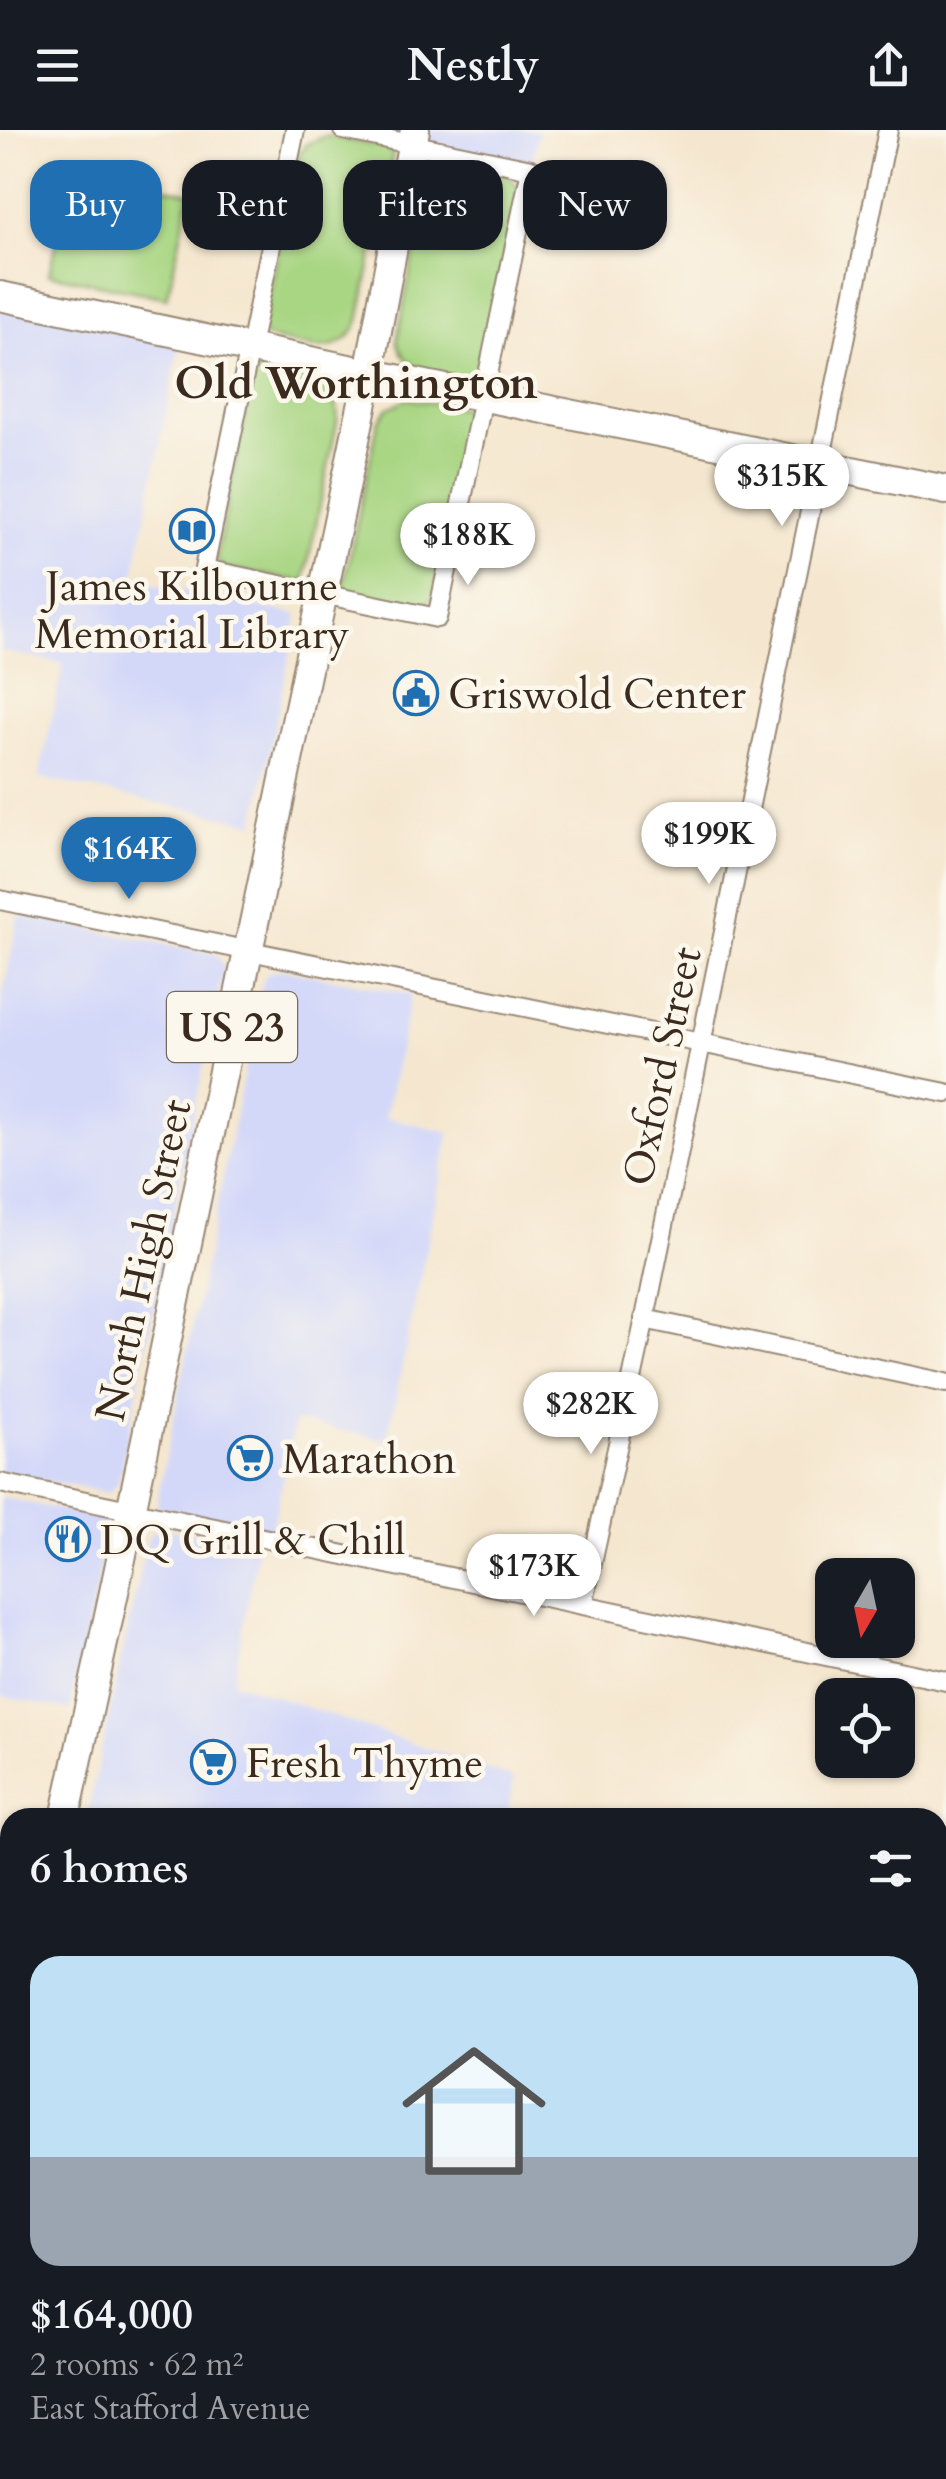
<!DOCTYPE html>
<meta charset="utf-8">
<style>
:root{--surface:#171b24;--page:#242831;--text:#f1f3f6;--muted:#9ea1a6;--accent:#1f6fb2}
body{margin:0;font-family:Cardo,serif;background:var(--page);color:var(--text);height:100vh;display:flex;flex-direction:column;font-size:38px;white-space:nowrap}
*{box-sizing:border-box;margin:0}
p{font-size:32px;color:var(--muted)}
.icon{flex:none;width:55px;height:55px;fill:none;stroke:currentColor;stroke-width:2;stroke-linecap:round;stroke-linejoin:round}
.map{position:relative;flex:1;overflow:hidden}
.panel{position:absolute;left:0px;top:1678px;width:948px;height:672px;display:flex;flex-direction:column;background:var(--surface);border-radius:30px 30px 0 0;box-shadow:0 2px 8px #0004}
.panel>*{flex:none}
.top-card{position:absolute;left:30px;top:30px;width:888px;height:90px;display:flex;gap:20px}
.needle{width:65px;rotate:189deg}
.tools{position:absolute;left:815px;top:1428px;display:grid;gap:20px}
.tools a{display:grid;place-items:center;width:100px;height:100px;border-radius:20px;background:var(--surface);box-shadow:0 2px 8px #0004;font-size:50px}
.price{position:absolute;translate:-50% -85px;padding:0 22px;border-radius:35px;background:#fff;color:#222;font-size:32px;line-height:65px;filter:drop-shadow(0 2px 5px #0008)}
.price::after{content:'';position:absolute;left:50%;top:60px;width:30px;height:22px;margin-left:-15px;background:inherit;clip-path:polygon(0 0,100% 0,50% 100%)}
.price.current{background:var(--accent);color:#fff}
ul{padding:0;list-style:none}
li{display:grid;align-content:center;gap:20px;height:530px;padding:0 30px}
li span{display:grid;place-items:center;height:310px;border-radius:30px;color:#555}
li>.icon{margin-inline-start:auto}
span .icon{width:180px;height:180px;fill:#fffc;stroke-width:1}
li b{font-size:42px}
h2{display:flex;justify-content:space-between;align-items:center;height:120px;padding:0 30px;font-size:42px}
.chip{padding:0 35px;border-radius:30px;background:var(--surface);box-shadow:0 2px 8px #0004;font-size:35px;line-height:90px}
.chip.current{background:var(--accent);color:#fff}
header{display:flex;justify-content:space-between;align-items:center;height:130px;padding:0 30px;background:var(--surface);font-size:45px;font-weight:700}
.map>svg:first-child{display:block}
.built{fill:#d3d8f9}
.green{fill:#a9d683;stroke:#728050;stroke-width:2.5}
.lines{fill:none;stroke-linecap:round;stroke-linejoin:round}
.street-casing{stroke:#988876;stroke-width:22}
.primary-casing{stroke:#988876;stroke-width:32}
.street{stroke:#fff;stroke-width:18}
.primary{stroke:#fff;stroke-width:28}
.labels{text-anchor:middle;stroke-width:9;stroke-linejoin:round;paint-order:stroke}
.shield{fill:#fbf7ec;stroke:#75685c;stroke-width:2.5}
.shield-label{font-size:40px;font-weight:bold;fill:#3b2a1e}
.poi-label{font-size:42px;fill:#3b2a1e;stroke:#fbf7ec;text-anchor:start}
.street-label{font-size:42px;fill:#3b2a1e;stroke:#fbf7ec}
.neighbourhood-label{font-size:45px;font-weight:bold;fill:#3b2a1e;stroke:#fbf7ec}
</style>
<header><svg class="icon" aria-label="menu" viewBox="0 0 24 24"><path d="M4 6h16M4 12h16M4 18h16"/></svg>Nestly<svg class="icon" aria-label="share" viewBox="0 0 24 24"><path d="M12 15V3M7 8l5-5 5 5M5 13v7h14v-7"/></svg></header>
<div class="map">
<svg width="946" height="2349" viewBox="0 0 946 2349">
<rect width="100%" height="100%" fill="#fbf7ec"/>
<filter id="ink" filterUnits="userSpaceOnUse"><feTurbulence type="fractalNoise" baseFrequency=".01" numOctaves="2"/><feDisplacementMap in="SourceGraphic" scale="20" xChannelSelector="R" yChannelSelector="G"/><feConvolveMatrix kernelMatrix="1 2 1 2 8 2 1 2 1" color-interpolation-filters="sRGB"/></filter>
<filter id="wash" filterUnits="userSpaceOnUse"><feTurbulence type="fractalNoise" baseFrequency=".0048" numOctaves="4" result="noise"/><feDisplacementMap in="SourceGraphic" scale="40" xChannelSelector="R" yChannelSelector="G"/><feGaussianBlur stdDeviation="2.25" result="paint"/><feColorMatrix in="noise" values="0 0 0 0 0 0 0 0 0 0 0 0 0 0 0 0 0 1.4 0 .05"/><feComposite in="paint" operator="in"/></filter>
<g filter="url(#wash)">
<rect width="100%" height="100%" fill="#f5e7cf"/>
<g class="built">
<polygon points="343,0 539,0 531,39"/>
<polygon points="0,166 182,204 133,450 298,485 255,693 39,648 63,534 0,521"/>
<polygon points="19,785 216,824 224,837 118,1353 108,1363 0,1342 0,878"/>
<polygon points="281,839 411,864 385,987 450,1002 387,1310 295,1291 271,1404 164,1379 158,1376 157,1371 263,850 267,843"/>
<polygon points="0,1367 95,1387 103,1391 106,1396 108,1403 70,1580 0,1565"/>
<polygon points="162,1399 171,1399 258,1417 233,1552 514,1648 507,1687 87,1687 146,1414 149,1405"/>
</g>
<g class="green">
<path d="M326 6 384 17 393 23 359 191C340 233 303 215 268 208L264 206 262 198 298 27 307 14Z"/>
<path d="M432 28 509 44 519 60 480 239 479 245 472 250 423 241C409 234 402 226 397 211L420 89 427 34Z"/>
<polygon points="72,37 190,63 167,168 49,144"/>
<path d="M263 237C299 244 342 244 337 293L304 452 221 437 216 427 252 250 256 242Z"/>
<polygon points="407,269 465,278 471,286 433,468 421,477 344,462 343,458 378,292 387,279"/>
</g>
</g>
<g filter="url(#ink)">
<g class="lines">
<defs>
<g id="street">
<polyline points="295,0 204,439 437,488 531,39 343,0"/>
<polyline points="0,770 946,963"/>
<polyline points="644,1189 946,1253"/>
<polyline points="0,1353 946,1551"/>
<polyline points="583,1475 639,1217 888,0"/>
<polyline points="0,1847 10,1849"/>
<polyline points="938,1932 946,1890"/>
<polyline points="938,2111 946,2129"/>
<polyline points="0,2247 10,2249"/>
<polyline points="0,2266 10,2269"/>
<polyline points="225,2340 236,2349"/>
</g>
<g id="primary">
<polyline points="0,166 401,250 946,360"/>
<polyline points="65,1688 116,1453 369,243 415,0"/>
<polyline points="0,1984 10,1938"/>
</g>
</defs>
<use href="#street" class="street-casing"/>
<use href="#primary" class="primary-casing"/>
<use href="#street" class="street"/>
<use href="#primary" class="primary"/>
</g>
</g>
<defs>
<symbol id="library-ring" viewBox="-11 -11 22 22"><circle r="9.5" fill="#fbf7ec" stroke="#1f6fb2" stroke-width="1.5"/><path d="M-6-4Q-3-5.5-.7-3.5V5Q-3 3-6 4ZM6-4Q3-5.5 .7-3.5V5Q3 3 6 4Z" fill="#1f6fb2"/></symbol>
<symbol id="civic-ring" viewBox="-11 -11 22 22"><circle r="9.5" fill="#fbf7ec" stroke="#1f6fb2" stroke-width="1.5"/><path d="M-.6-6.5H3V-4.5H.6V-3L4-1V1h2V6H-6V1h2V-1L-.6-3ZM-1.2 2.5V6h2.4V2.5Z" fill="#1f6fb2"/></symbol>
<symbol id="supermarket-ring" viewBox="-11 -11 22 22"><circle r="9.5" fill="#fbf7ec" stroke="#1f6fb2" stroke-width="1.5"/><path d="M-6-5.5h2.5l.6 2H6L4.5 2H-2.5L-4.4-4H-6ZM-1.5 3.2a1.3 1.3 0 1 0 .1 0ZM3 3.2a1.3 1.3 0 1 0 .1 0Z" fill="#1f6fb2"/></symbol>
<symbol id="restaurant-ring" viewBox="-11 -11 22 22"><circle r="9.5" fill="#fbf7ec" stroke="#1f6fb2" stroke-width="1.5"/><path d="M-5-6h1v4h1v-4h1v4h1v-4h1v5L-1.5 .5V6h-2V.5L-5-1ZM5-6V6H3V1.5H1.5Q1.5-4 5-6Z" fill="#1f6fb2"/></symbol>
</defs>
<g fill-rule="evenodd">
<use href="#library-ring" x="167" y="376" width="50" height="50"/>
<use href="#civic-ring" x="391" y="538" width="50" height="50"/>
<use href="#supermarket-ring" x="225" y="1303" width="50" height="50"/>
<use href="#restaurant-ring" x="43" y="1384" width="50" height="50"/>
<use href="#supermarket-ring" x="188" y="1607" width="50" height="50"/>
</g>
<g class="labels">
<rect class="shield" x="167" y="862" width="130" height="70" rx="8"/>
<g class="shield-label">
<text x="232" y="911">US 23</text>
</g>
<g class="poi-label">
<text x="192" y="470" text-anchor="middle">James Kilbourne<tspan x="192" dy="48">Memorial Library</tspan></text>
<text x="448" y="578">Griswold Center</text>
<text x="282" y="1343">Marathon</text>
<text x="100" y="1424">DQ Grill &amp; Chill</text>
<text x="246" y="1647">Fresh Thyme</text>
</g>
<g class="street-label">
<text transform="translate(661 936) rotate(-78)" y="15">Oxford Street</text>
<text transform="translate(142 1130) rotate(-78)" y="15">North High Street</text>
</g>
<g class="neighbourhood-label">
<text x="356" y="268">Old Worthington</text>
</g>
</g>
</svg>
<div class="tools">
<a><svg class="needle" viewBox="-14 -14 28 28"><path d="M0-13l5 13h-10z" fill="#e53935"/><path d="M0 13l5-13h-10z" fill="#9ea1a6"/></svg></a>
<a><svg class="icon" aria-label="locate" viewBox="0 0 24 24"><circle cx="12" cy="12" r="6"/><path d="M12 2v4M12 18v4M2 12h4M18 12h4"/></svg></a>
</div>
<b class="price" style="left:782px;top:399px">$315K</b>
<b class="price" style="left:468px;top:458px">$188K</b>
<b class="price" style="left:709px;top:757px">$199K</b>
<b class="price current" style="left:129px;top:772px">$164K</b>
<b class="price" style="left:591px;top:1327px">$282K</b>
<b class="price" style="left:534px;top:1489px">$173K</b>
<div class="top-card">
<a class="chip current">Buy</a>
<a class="chip">Rent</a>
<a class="chip">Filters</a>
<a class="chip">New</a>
</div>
<section class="panel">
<h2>6 homes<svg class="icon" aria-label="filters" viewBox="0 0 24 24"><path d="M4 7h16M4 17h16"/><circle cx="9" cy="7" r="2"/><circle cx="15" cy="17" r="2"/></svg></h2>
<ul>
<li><span style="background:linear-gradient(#bfe0f5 65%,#9aa5b1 0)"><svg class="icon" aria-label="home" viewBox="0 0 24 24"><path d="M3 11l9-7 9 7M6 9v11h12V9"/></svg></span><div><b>$164,000</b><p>2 rooms · 62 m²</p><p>East Stafford Avenue</p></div></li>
</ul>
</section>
</div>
